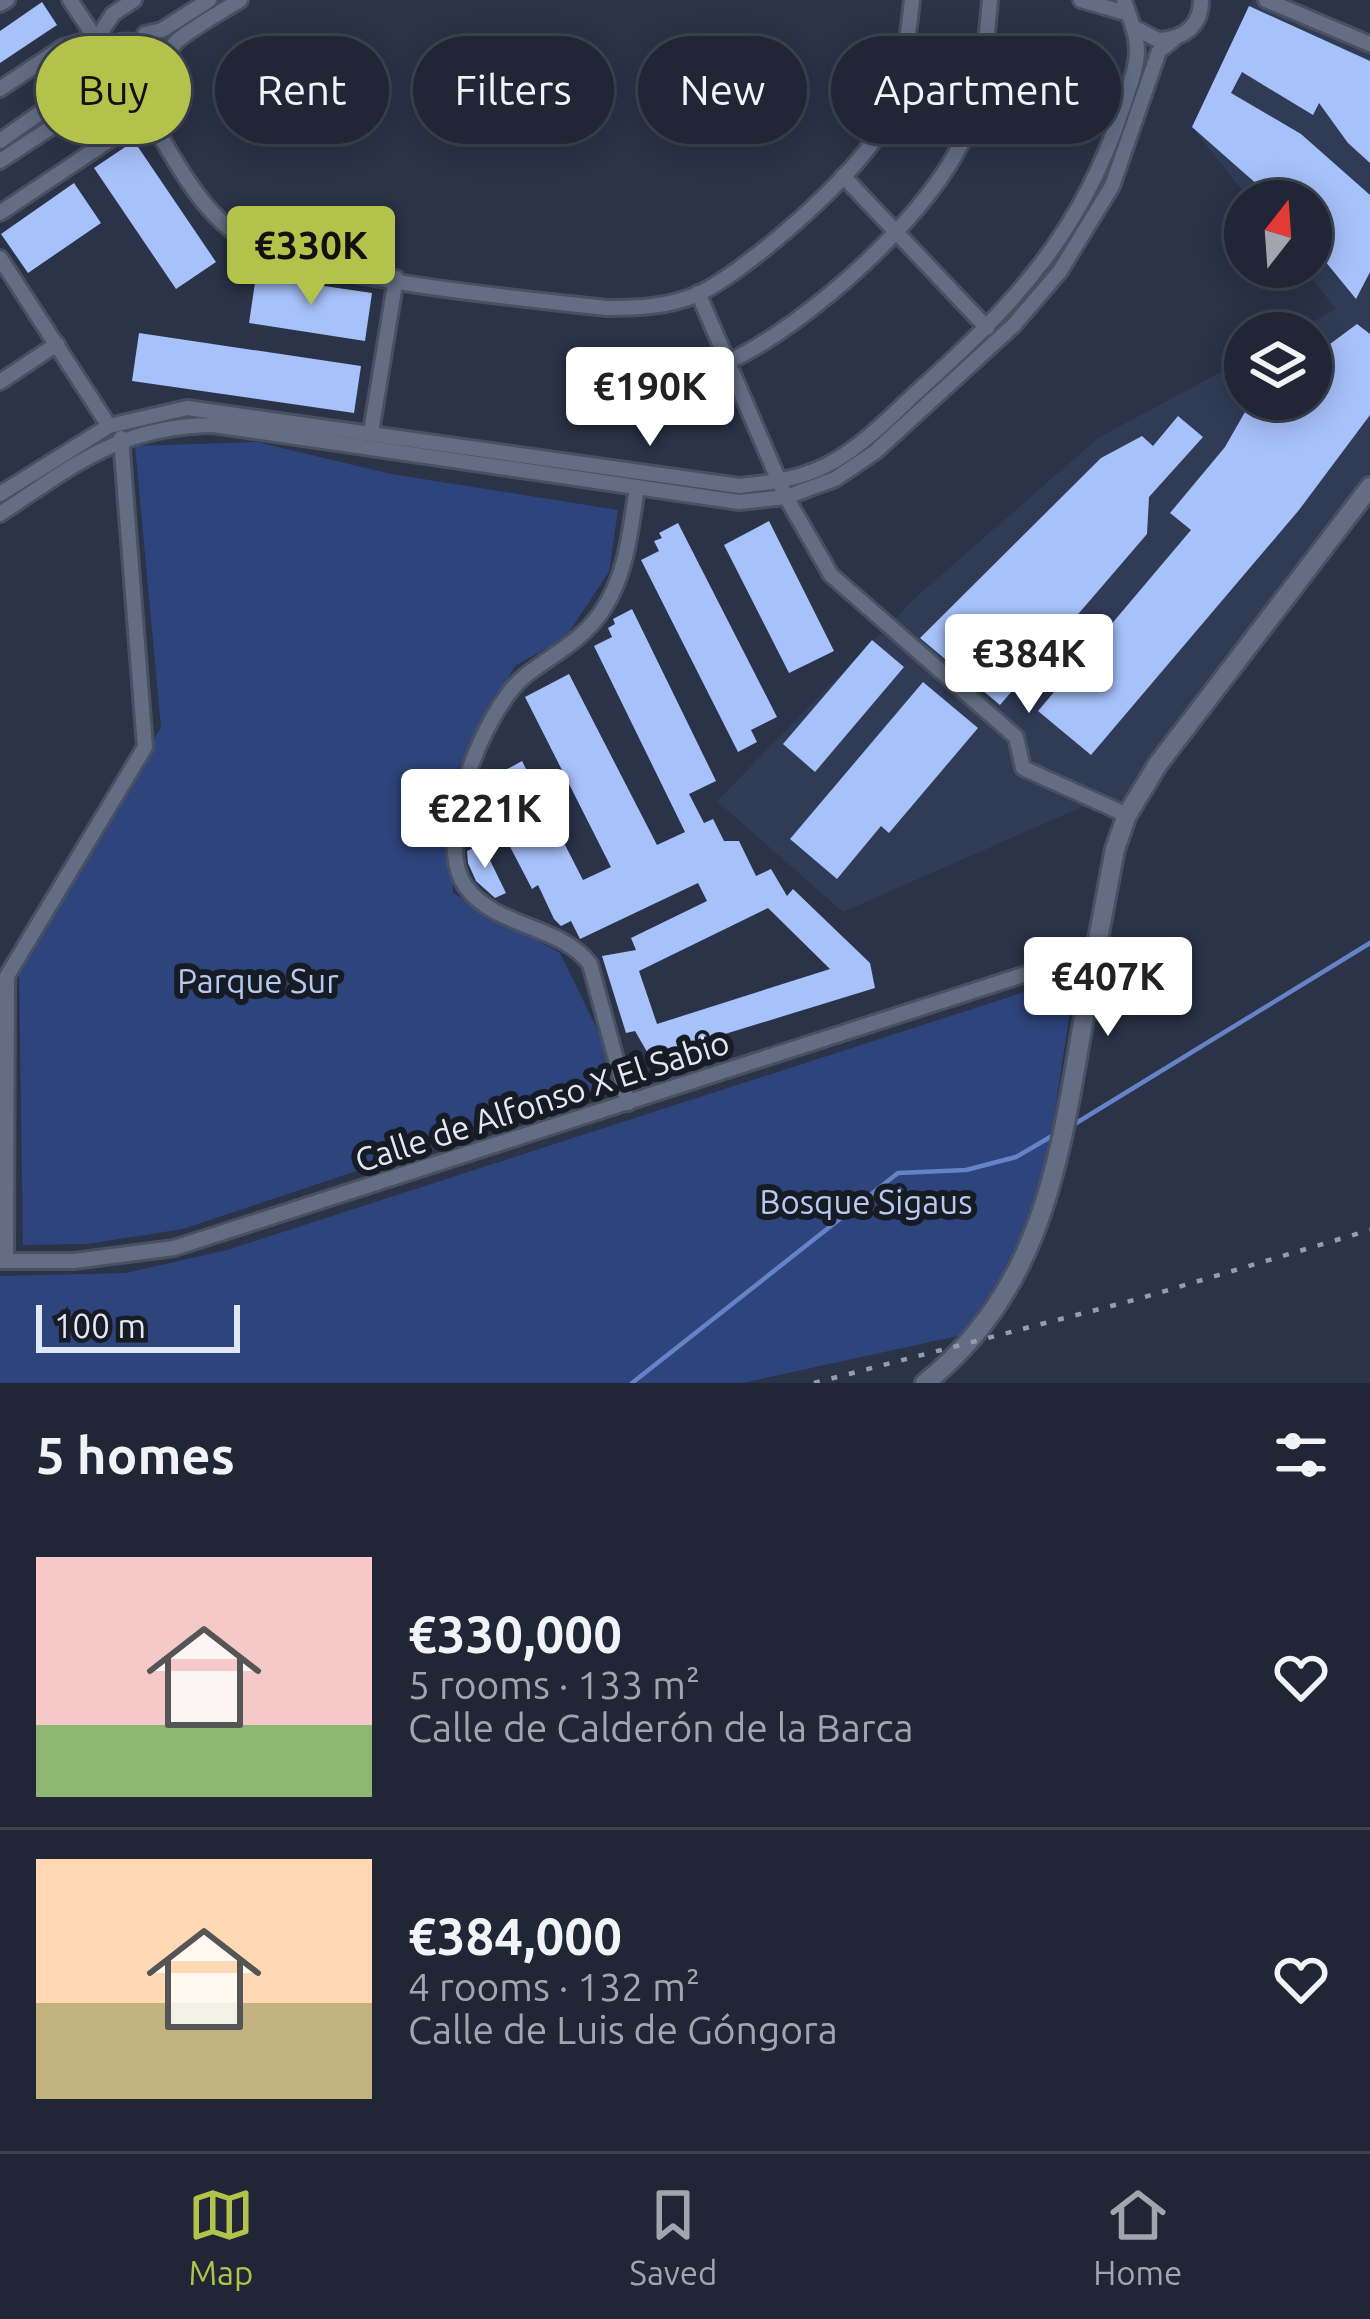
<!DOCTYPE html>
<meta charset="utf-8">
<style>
:root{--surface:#202635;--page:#282e3d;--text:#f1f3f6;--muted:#a2a5ad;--line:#3d4350;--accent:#b3c24b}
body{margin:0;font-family:Ubuntu,sans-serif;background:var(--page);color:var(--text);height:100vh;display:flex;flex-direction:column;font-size:45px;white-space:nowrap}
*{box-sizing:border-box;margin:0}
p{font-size:39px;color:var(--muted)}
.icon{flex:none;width:66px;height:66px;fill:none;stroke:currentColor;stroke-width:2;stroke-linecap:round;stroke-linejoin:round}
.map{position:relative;height:1383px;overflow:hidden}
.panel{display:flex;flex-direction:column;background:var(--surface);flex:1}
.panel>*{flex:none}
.hud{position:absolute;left:36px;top:36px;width:1299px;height:108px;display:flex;gap:24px}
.needle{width:78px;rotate:17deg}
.tools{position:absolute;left:1224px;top:180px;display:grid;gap:24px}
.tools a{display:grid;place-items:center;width:108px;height:108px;border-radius:50%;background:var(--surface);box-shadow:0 6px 30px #0003,0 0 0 3px var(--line);font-size:60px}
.scale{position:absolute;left:36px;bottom:30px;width:204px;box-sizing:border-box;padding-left:12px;border:6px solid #e1e8f5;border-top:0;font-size:33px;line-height:42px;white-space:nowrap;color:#e1e8f5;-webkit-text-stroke:9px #171b24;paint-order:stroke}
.price{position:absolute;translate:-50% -102px;padding:0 27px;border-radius:12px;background:#fff;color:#222;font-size:39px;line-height:78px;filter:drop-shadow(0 3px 6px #0008)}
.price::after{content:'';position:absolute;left:50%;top:72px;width:36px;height:27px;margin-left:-18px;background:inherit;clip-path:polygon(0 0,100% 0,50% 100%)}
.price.current{background:var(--accent);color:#111}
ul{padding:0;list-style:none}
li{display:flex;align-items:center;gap:36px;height:300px;padding:0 36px}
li+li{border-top:3px solid var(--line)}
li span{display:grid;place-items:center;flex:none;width:336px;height:240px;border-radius:0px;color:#555}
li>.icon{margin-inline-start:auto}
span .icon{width:144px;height:144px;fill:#fffc;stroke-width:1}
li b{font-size:51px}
h2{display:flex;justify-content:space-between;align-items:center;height:144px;padding:0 36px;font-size:51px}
.tag{padding:0 42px;border-radius:54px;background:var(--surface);box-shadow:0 6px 30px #0003,0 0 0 3px var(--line);font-size:42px;line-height:108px}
.tag.current{background:var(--accent);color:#111}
.menu{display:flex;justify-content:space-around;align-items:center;height:168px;border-top:3px solid var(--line);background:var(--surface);font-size:33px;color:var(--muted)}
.menu a{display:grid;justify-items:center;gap:6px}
.menu .current{color:var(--accent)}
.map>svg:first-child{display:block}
.built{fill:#303b56}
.green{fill:#2e447c}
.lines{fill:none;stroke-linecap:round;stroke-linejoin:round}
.stream{stroke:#6683c7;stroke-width:4.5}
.building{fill:#a7c1fb;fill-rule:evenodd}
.minor-casing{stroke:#485061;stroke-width:20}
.tertiary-casing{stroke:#485061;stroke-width:24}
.minor{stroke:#636e85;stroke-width:14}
.tertiary{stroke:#636e85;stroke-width:18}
.rail{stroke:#959dad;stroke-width:4.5;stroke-dasharray:6 12;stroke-linecap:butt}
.labels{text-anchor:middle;stroke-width:12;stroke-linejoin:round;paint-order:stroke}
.park-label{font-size:33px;fill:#b8c9ef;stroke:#171b24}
.street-label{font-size:33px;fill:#e1e8f5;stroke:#171b24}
</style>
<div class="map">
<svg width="1370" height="1383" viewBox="0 0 1370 1383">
<rect width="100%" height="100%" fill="#2a3347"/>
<polygon class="built" points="1252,0 1266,0 1370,44 1370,487 1127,815 1093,802 843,912 717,801 915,598 1098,438 1245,359 1245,399 1311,399 1311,333 1293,333 1336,309 1303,267 1311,267 1311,201 1251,201 1192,127"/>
<g class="green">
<polygon points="257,442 391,474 618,510 609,572 565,638 515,666 448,786 453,893 560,953 623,1082 183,1229 87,1244 23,1245 19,972 161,727 135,446"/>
<polygon points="1059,974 1073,978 1074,985 1045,1177 1012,1267 962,1335 743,1383 0,1383 0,1276 126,1273 227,1250 1037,988 1043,986 1041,980"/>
</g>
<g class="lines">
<g class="stream">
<polyline points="1073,1125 1370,943"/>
<polyline points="632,1383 898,1173 966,1170 1016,1157 1057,1133"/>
</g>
</g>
<g class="building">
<polygon points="42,2 57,25 0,63 0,31"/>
<polygon points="1249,6 1370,61 1370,163 1348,143 1319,103 1313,115 1242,72 1231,93 1301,134 1370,195 1370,272 1356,299 1311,244 1311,201 1276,201 1192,127"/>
<polygon points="134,141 216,262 176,289 94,168"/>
<polygon points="74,183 101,223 28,273 1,234"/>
<polygon points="256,276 372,293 365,341 249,323"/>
<polygon points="1357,324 1370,334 1370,415 1299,510 1091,755 1038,711 1191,530 1170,513 1225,447 1245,412 1254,418 1266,399 1311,399 1311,358"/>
<polygon points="139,333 361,366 354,413 132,381"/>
<polygon points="1178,416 1203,437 1149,497 1147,534 1000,705 920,638 1101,458 1142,436 1153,446"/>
<polygon points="769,521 834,651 789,673 724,545"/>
<polygon points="678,523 777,717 751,730 757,742 738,752 641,560 659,551 654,541 662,538 659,533"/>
<path d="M632 609 716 781 689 794 704 823 713 819 724 841H739L756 876 771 869 787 896 793 889 870 963 875 988 650 1057 635 1031 626 1033 602 956 636 950 631 938 707 901 698 883 580 939 571 921 561 926 554 919 538 885 532 889 478 785 522 761 583 880 611 867 525 697 569 674 657 845 685 832 594 646 612 637 608 628 615 624 613 619ZM768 908 830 969 657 1024 639 971Z"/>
<polygon points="872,640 904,667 815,772 783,744"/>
<polygon points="923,682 978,728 889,833 881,826 837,879 790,839"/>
<polygon points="482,844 506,893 495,898 476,881 468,863 467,851"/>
</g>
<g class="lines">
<defs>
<g id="minor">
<polyline points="70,0 92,33"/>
<polyline points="1081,0 1126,13"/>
<path d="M1124 0 1133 27 1158 40C1183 39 1201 27 1201 0"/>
<polyline points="1266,0 1370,44"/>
<polyline points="0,4 7,0"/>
<polyline points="103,29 113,14 134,0"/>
<polyline points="145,34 162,30 209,0"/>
<path d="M165 69C145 0 11 79 104 114 169 139 154 62 177 41 195 26 220 13 240 0"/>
<polyline points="0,89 63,47 84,41"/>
<path d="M145 111C170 150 194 201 231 230 297 281 516 297 606 308 637 308 669 307 698 294 748 270 857 175 883 126 903 86 907 44 912 0"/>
<polyline points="0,141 65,95 72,77"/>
<polyline points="0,161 61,121 98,113"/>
<polyline points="843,176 987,328"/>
<polyline points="0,213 120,133 132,116"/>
<polyline points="0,258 109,426"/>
<polyline points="698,293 786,497 831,575 1016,737 1023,768 1127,815"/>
<path d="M728 362C807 325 938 210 968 127 983 85 986 44 990 0"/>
<polyline points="0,382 57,344"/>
<polyline points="371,432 396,278"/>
<path d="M0 494 109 426 187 408 739 486C769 483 800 479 827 465 862 447 890 417 919 390 1015 304 1083 231 1123 106 1132 78 1143 56 1133 27"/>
<path d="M0 514C74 465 120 426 213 425L739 502 786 497 835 479 875 452 1014 325 1060 271 1112 186 1159 51 1174 39"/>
<path d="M628 1103 590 964C561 925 496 928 466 887 431 840 485 708 525 676 553 654 581 642 602 611 627 575 630 530 637 488"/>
<polyline points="0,1261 74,1261 174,1248 1082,956 1094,958"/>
<polyline points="6,1261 7,976 145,747 121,438"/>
</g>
<path id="tertiary" d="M925 1383C1036 1295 1058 1172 1080 1040 1091 976 1103 912 1115 849L1127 815 1158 764 1370 487"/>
</defs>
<use href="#minor" class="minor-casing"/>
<use href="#tertiary" class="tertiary-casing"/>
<use href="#minor" class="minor"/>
<use href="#tertiary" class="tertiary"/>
<polyline class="rail" points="814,1383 1138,1299 1370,1230"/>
</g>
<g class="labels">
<g class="park-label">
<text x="258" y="993">Parque Sur</text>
<text x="866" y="1214">Bosque Sigaus</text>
</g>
<g class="street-label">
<text transform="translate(542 1101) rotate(-18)" y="12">Calle de Alfonso X El Sabio</text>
</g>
</g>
</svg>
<div class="tools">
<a><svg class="needle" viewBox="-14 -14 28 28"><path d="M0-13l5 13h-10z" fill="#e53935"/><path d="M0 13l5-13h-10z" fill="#a2a5ad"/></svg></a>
<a><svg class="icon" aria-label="layers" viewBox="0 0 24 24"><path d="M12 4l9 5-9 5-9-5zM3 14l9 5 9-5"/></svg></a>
</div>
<div class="scale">100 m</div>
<b class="price current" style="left:311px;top:308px">€330K</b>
<b class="price" style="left:650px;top:449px">€190K</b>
<b class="price" style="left:1029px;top:716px">€384K</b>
<b class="price" style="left:485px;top:871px">€221K</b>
<b class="price" style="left:1108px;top:1039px">€407K</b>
<div class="hud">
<a class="tag current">Buy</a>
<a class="tag">Rent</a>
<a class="tag">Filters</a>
<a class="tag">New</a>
<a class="tag">Apartment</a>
</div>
</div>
<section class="panel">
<h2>5 homes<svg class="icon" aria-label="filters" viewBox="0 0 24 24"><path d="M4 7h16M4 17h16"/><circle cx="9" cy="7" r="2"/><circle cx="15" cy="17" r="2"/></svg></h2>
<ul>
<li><span style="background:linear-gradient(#f6c9c9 70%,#8fb573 0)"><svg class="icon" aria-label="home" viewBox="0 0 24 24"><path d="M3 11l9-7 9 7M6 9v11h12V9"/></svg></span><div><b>€330,000</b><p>5 rooms · 133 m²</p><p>Calle de Calderón de la Barca</p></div><svg class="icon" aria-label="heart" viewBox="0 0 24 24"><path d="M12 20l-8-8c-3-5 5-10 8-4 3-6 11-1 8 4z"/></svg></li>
<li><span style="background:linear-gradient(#ffd9b3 60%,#c2b280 0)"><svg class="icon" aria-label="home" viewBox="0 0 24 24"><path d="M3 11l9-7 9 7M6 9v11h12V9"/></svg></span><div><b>€384,000</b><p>4 rooms · 132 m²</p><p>Calle de Luis de Góngora</p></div><svg class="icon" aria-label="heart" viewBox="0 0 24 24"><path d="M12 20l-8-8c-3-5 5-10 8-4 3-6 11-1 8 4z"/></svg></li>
</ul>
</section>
<nav class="menu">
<a class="current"><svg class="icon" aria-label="map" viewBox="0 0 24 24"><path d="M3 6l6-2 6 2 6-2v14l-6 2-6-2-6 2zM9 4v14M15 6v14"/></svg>Map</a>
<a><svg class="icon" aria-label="saved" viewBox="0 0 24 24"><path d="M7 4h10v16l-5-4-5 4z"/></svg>Saved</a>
<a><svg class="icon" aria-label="home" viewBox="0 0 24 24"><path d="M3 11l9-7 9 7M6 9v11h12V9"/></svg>Home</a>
</nav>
